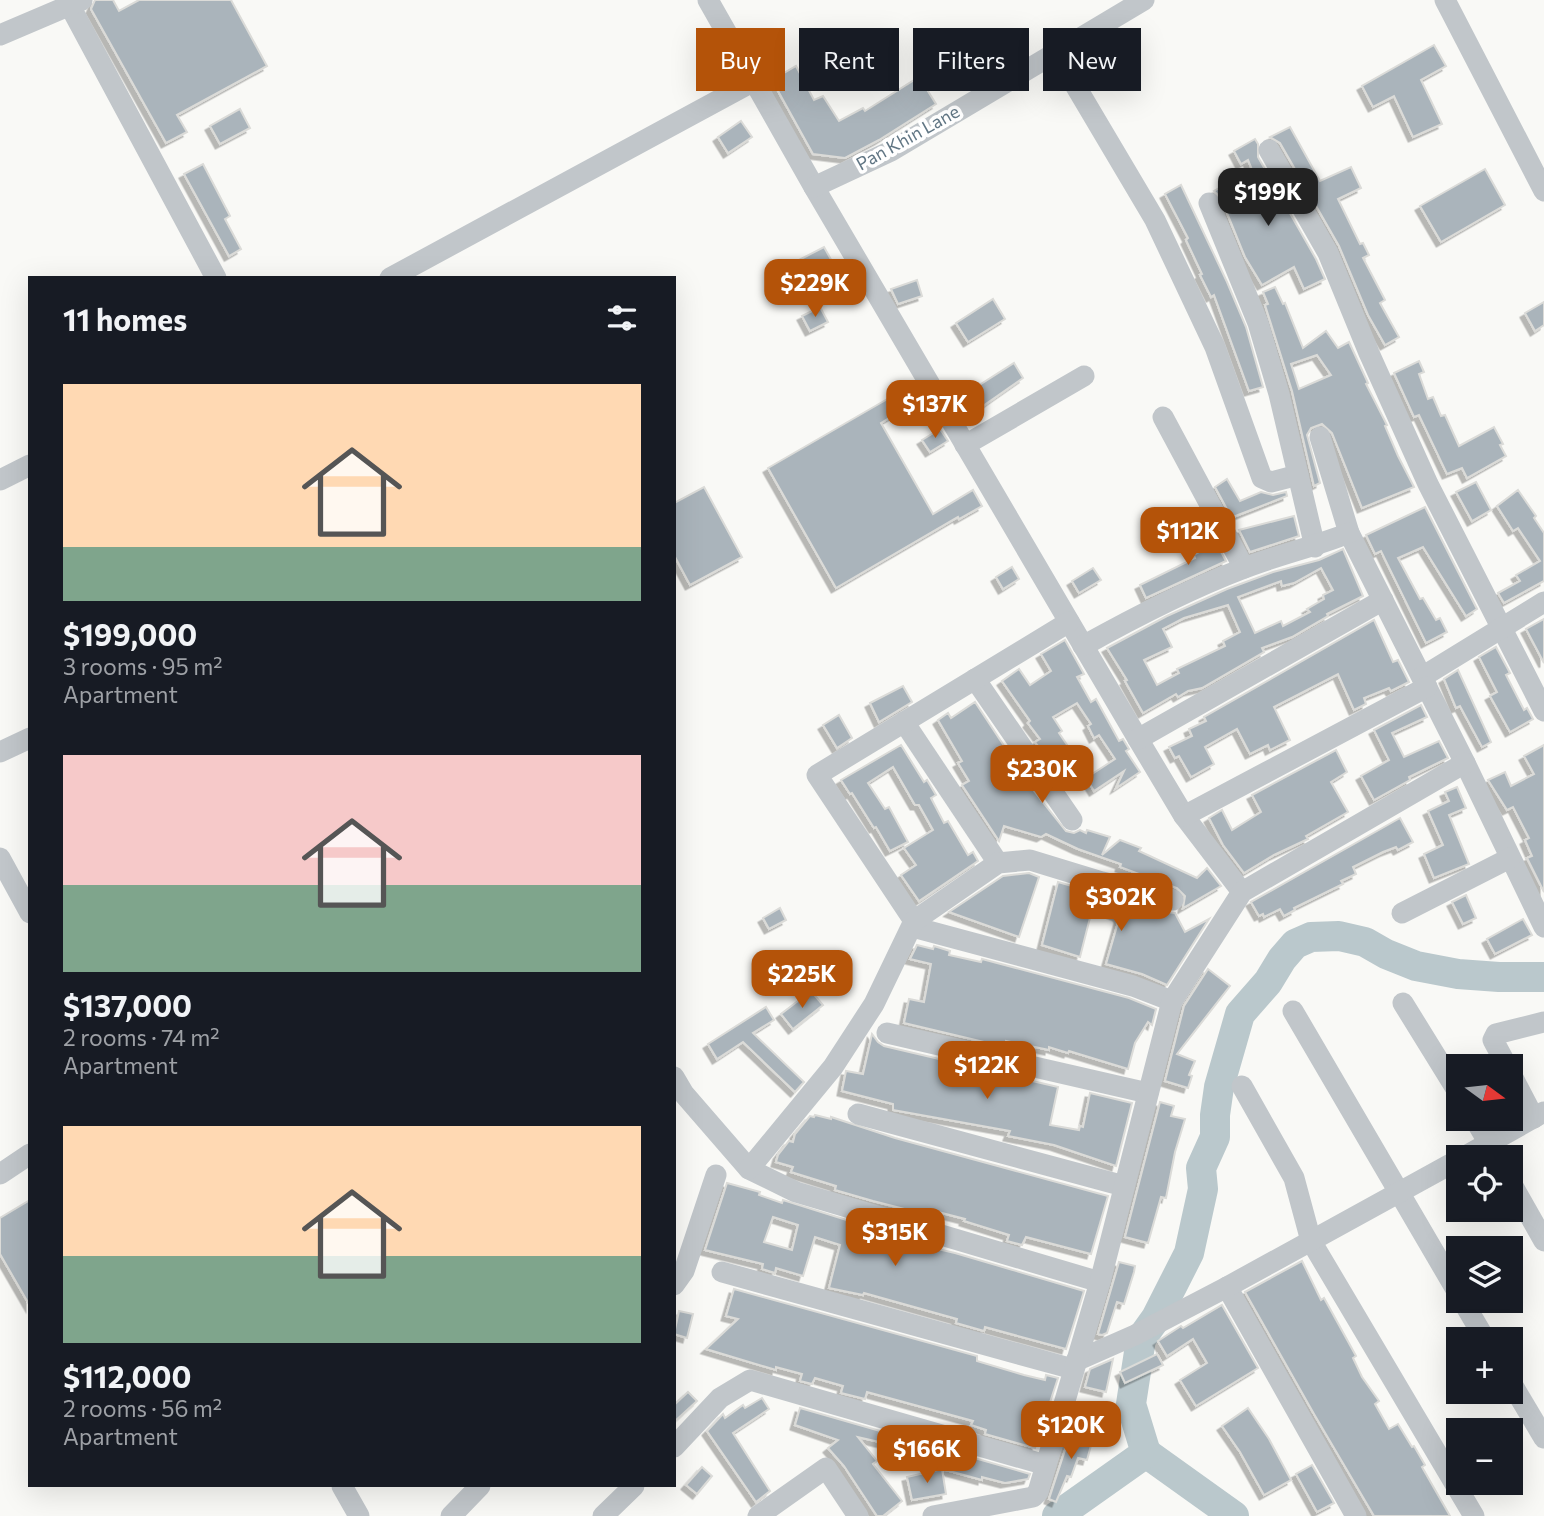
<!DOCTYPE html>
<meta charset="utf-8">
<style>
:root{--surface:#171b24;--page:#242831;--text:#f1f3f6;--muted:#9ea1a6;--accent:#b45309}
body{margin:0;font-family:Commissioner,sans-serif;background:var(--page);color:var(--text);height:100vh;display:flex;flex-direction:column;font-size:26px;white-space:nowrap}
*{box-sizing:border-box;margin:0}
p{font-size:23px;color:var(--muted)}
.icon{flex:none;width:38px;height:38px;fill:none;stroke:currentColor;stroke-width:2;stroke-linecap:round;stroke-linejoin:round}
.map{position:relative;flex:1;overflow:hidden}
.side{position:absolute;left:28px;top:276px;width:648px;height:1211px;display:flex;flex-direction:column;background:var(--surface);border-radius:0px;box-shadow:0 7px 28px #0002}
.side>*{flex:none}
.top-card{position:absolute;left:696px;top:28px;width:665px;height:63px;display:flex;gap:14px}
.needle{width:46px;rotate:105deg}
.buttons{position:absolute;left:1446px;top:1054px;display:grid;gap:14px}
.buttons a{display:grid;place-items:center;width:77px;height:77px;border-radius:0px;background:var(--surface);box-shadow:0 7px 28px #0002;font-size:35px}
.price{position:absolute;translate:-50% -60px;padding:0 16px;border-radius:14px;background:var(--accent);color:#fff;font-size:23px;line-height:46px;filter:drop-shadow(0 2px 4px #0008)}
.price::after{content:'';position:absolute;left:50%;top:42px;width:21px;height:16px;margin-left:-10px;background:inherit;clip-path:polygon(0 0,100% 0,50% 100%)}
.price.selected{background:#222;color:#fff}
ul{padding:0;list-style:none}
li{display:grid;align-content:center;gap:14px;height:371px;padding:0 35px}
li span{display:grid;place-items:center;height:217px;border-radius:0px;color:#555}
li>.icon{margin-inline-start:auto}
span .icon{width:126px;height:126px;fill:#fffc;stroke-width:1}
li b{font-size:30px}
h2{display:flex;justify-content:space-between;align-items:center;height:84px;padding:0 35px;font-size:30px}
.pill{padding:0 24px;border-radius:0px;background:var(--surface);box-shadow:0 7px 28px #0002;font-size:24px;line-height:63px}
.pill.selected{background:var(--accent);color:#fff}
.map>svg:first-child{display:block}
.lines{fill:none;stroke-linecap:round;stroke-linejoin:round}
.river{stroke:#bac8cc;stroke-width:30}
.building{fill:#aab4bb;stroke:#dbdbd8;stroke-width:2;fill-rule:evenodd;filter:url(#shadow)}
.minor{stroke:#c1c6ca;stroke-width:21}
.labels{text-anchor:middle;stroke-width:7;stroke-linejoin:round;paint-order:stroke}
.street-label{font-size:18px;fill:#617684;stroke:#fff}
</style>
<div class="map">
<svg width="1544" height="1516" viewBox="0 0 1544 1516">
<defs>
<filter id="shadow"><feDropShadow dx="-4.5" dy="4.5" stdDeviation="0" flood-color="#0004"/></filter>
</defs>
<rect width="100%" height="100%" fill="#f9f9f6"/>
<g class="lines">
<g class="river">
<polyline points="1146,1453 1234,1516"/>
<polyline points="1057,1516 1146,1453 1131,1404 1141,1339 1156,1318 1189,1253 1203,1189 1201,1168 1215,1137 1215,1115 1219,1087 1240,1014 1268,982 1282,959 1295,944 1311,937 1339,936 1365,942 1386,954 1416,966 1458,974 1499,977 1544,977"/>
</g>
</g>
<g class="building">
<polygon points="95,0 113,0 119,11 139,0 231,0 267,66 177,115 187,132 166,143 91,9"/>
<polygon points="1434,45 1446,66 1421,80 1442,124 1413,137 1394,96 1373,107 1362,86"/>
<polygon points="796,66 814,100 823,96 839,121 863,108 865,111 919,77 936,104 879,140 845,158 813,154 772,80"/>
<polygon points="240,109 250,128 220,144 210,126"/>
<polygon points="741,121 752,137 728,153 718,137"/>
<polygon points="1290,127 1320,181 1351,167 1361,188 1338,199 1360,244 1363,243 1369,255 1363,258 1385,300 1380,303 1399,337 1385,345 1368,315 1339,246 1280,143 1270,137"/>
<polygon points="1255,139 1258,144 1258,157 1316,259 1325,279 1304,289 1294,267 1262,285 1245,257 1221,198 1214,191 1228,183 1238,200 1260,189 1248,160 1241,164 1234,151"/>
<polygon points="203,164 230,216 225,219 241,249 229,256 184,174"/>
<polygon points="1485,169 1505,205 1441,242 1420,206"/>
<polygon points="1181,185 1227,282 1246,327 1263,387 1249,391 1214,295 1211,297 1200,275 1202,274 1186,240 1188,238 1165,194"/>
<polygon points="824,247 833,263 808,276 799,260"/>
<polygon points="917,280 922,296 898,304 891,289"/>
<path d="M1275 287 1283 304 1285 303 1303 348 1326 331 1338 348 1349 342 1368 383 1366 384 1387 425 1385 426 1398 456 1414 487 1362 508 1332 433 1322 424 1311 428 1307 435 1320 483 1314 486 1292 391 1265 305 1268 304 1263 292ZM1317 355 1331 375 1299 389 1291 364Z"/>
<polygon points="993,299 1005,319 968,342 956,323"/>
<polygon points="1544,302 1544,325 1535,331 1525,313"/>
<polygon points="820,307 828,322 810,331 802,316"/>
<polygon points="1419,361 1424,372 1419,374 1428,399 1433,397 1441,416 1445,415 1459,446 1494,427 1503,444 1500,445 1506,456 1467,478 1462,468 1447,474 1419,415 1414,417 1394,373"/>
<polygon points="1014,363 1023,378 970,415 959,398"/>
<polygon points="903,390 912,404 881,423 933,514 973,490 982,506 959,519 958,517 836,588 768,468"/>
<polygon points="940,429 948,441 930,452 922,440"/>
<polygon points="1227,479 1240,501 1261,492 1273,495 1286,492 1287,496 1233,517 1234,522 1215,487"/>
<polygon points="1476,482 1491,510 1472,521 1456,492"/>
<polygon points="704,487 742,557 690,585 674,555 674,503"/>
<polygon points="1518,490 1536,516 1534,518 1544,533 1544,581 1504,603 1498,593 1520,581 1516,575 1540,561 1518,528 1513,531 1497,506"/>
<polygon points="1425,507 1477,609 1466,616 1423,547 1398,558 1420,599 1423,598 1436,620 1440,618 1447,632 1426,643 1381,551 1375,554 1366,535"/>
<polygon points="1294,516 1299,536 1250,552 1239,530"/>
<polygon points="1206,524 1226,561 1146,598 1140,585 1195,558 1194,555 1208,547 1198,528"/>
<path d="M1343 549 1363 596 1327 614 1328 616 1292 637 1262 648 1264 652 1202 688 1188 691 1178 697 1176 694 1143 713 1125 681 1127 680 1107 648 1167 616 1227 589 1273 572 1319 560ZM1321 568 1333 590 1323 595 1324 599 1307 609 1310 612 1283 626 1281 621 1255 633 1238 597 1281 581 1282 586 1294 583ZM1228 605 1240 632 1223 641 1225 646 1177 669 1179 673 1157 685 1144 660 1172 647 1163 629 1184 618Z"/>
<polygon points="1012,567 1019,579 1003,589 996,577"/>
<polygon points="1093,568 1101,580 1079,593 1072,581"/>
<polygon points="1544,619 1544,663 1526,629"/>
<polygon points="1374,620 1393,662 1398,660 1409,682 1391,691 1389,688 1364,698 1366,704 1354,710 1338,674 1274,707 1290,740 1270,750 1268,745 1250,754 1237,729 1205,747 1214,764 1191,777 1179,756 1175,758 1169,747 1192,736 1189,729 1206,721 1204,717"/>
<polygon points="1065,640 1084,674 1077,677 1091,702 1096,699 1119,741 1123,739 1129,749 1126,751 1140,772 1116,788 1124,771 1094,791 1086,778 1115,759 1099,735 1094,738 1088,726 1091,724 1077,703 1053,717 1062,731 1059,733 1076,758 1061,769 1049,751 1045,755 1035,742 1040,739 1028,723 1030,721 1002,681 1019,669 1030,685 1051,671 1041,654"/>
<polygon points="1496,647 1510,673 1506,675 1524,710 1527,708 1533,719 1510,732 1490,696 1497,692 1479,657"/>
<polygon points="1458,670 1491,742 1482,747 1460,706 1456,708 1444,679"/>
<polygon points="903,686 912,702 879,722 870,703"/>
<polygon points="975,702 1034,791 1066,831 1074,833 1080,830 1086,833 1087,830 1110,837 1102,855 1120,840 1141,848 1139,851 1197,878 1207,868 1221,886 1183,908 1185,896 1177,888 1120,867 1121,864 1078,849 1046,834 1041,837 1004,826 999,841 962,785 969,781 958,763 962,761 938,720 948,713 951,718"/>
<polygon points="1421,705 1427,717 1392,733 1404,757 1439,741 1448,758 1409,777 1410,780 1374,800 1361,776 1389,760 1374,730"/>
<polygon points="839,715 852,738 837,748 823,725"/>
<polygon points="901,745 924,782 927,780 936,795 931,798 944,823 948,821 968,855 973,852 978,861 919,901 901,875 916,865 904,848 933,830 919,805 915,805 893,767 868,783 885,809 889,807 908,842 890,851 876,827 874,828 852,793 850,794 841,780"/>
<polygon points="1544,745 1544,892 1527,858 1532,856 1525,840 1529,838 1513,807 1507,810 1488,780 1505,772 1511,786 1534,774 1524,756"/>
<polygon points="1336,750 1347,772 1331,782 1348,812 1306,836 1308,839 1274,855 1244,873 1223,845 1209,818 1222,810 1232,830 1261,812 1252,795"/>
<polygon points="1457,787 1466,808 1449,815 1469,864 1434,878 1424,854 1443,845 1428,811 1449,801 1445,792"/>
<polygon points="1400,818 1413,842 1398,850 1396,847 1383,852 1353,867 1356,874 1341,881 1343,884 1294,908 1295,910 1284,916 1280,909 1264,917 1263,914 1259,916 1251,902"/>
<polygon points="1029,873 1039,877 1019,937 949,912 1003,876"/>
<polygon points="1058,882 1159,911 1175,913 1185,932 1209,919 1167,985 1142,974 1106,964 1119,919 1118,916 1093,906 1080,957 1042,945"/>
<polygon points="1466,895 1476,918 1463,924 1452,902"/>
<polygon points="780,908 786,920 769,929 763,918"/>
<polygon points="1523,919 1532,935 1495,954 1487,939"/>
<polygon points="917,945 933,949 934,946 950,951 949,955 981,962 982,959 1129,998 1156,1009 1152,1025 1148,1022 1135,1043 1128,1069 1069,1051 1068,1053 1049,1047 1049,1050 1006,1041 1005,1047 904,1023 909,999 924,1002 931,964 910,959"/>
<polygon points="1208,969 1230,986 1177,1054 1195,1061 1189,1075 1192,1076 1188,1088 1165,1081 1184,1006"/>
<polygon points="811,991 823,1005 793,1029 781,1014"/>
<polygon points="766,1007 774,1020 753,1033 804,1082 795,1092 743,1042 717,1059 708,1044"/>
<polygon points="872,1034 878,1042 884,1046 1058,1087 1050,1125 1079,1130 1080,1126 1083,1127 1090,1093 1132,1103 1116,1166 1054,1145 1008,1136 1010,1131 893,1110 893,1104 842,1091 846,1071 863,1074"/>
<polygon points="1160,1102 1174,1106 1171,1116 1185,1119 1175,1152 1166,1198 1161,1197 1148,1243 1125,1237"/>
<polygon points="815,1115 831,1119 831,1117 895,1138 1108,1196 1091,1254 1026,1237 1022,1245 1007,1241 1009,1235 964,1221 965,1219 938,1212 937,1216 916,1212 873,1201 835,1190 836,1186 791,1172 793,1167 776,1162 778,1155 789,1141 793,1142 795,1134 810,1116 814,1117"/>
<path d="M727 1183 760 1192 759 1195 782 1203 783 1200 888 1233V1235L929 1245V1247L955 1253 1084 1291 1066 1349 985 1327 984 1331 956 1323 957 1319 864 1293 863 1295 829 1288 840 1245 815 1237 803 1276 776 1268 775 1273 762 1269 763 1264 705 1250ZM773 1217 798 1225 792 1250 764 1242Z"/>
<polygon points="30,1200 30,1306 0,1254 0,1218"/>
<polygon points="1302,1261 1321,1300 1324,1298 1356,1356 1353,1358 1362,1377 1379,1401 1375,1404 1389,1429 1398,1424 1412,1447 1414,1446 1425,1465 1422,1467 1450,1516 1374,1516 1314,1414 1245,1292"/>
<polygon points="1119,1262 1135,1266 1134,1272 1124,1304 1117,1302 1107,1333 1102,1335 1098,1334"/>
<polygon points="734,1289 977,1356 977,1361 1024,1375 1045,1380 1046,1375 1058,1378 1035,1448 985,1434 986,1430 971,1425 973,1421 867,1392 865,1399 841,1393 843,1386 815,1378 812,1384 800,1381 802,1374 776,1367 776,1370 706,1349 738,1319 726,1316"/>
<polygon points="1222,1305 1258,1368 1196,1406 1180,1380 1207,1363 1193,1339 1167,1356 1158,1341 1181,1326 1183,1328"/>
<polygon points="679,1311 693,1314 687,1338 674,1334"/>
<polygon points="1157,1354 1163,1365 1125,1383 1120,1372"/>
<polygon points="1113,1359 1106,1392 1085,1387 1090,1369"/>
<polygon points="688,1392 697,1401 674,1422 674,1405"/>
<polygon points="762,1398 769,1409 733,1433 770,1491 756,1502 707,1431 723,1414 725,1418 743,1405 745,1408"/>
<polygon points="800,1408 1030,1474 1028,1479 1005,1483 982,1477 982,1480 942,1469 955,1467 912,1454 914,1450 858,1437 877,1461 873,1464 902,1501 883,1516 877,1516 844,1466 828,1448 838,1440 795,1425"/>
<polygon points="1248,1408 1269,1439 1291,1480 1264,1495 1240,1452 1222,1426"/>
<polygon points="1071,1432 1093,1438 1087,1460 1078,1458 1071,1477 1067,1476 1056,1502 1049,1499"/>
<polygon points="1312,1465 1334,1503 1317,1512 1296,1474"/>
<polygon points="702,1467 712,1476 697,1494 686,1485"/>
<polygon points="942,1469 946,1494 912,1500 907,1477"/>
</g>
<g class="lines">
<g class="minor">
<polyline points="708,0 814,187 1138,739 1184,816 1242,892"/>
<polyline points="1445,0 1544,191"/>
<polyline points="70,6 216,278"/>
<polyline points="0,35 82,0"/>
<polyline points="1056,53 1155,220 1215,347 1262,478 1271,482 1298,475"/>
<polyline points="1269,150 1328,253 1369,353 1428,484 1544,711"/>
<polyline points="814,187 891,151 1144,0"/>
<polyline points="1209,203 1258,323 1279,394 1315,547"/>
<polyline points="390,278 754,81"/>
<polyline points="1163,417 1244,568"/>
<polyline points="1320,437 1349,533 1465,763 1544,927"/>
<polyline points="965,445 1084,376"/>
<polyline points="0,480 30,465"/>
<path d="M1083 646C1135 617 1187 590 1242 569 1277 555 1314 547 1349 533"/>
<polyline points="1422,677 1544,602"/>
<polyline points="975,679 1072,820"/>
<polyline points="904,722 998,863"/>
<polyline points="1138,739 1383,600"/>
<polyline points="0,752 30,738"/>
<polyline points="1184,816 1427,687"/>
<polyline points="0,858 30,913"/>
<polyline points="1402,913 1510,858"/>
<polyline points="914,921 817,775 1069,622"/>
<polyline points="913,927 1133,986 1172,1001"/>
<polyline points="1403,1003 1458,1092"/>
<polyline points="1293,1011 1458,1293"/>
<polyline points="887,1033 1148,1093"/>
<polyline points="1507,1066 1493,1040 1496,1034 1544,1022"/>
<polyline points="1510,1072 1534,1118"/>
<polyline points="674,1077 684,1094 749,1169 796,1192 1100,1282"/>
<polyline points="1242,1086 1294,1178 1311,1241 1474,1516"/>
<polyline points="858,1114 1124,1186"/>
<polyline points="1474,1118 1497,1157"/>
<polyline points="1464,1157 1544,1112"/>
<polyline points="749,1169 833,1067 874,1004 914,921 998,863 1030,860 1102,882 1173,900"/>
<polyline points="0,1174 30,1154"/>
<polyline points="1510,1181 1544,1241"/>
<polyline points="722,1272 1073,1369"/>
<polyline points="674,1285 684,1271 716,1175"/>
<polyline points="1227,1287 1356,1516"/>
<polyline points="1462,1300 1485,1339"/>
<polyline points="1076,1361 1135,1335 1227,1287 1458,1160"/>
<polyline points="1510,1381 1544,1438"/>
<polyline points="674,1447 720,1398 750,1380 1046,1465"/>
<polyline points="342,1486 359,1516"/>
<polyline points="451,1516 480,1486"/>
<polyline points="603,1516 634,1486"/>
<polyline points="758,1516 826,1468 858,1516"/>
<polyline points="933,1516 1033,1497 1038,1492 1100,1282 1172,1001 1242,892 1465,763"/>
</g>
</g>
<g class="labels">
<g class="street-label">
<text transform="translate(908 138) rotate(-29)" y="6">Pan Khin Lane</text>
</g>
</g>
</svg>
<div class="buttons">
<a><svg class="needle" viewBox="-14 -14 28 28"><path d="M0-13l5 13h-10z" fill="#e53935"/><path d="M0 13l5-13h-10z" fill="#9ea1a6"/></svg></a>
<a><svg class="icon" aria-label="locate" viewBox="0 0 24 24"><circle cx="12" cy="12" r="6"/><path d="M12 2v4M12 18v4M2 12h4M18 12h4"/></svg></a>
<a><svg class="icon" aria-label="layers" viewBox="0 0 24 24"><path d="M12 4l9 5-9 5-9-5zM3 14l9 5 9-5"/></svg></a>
<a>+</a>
<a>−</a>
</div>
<b class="price selected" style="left:1268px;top:228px">$199K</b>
<b class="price" style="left:815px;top:319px">$229K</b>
<b class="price" style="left:935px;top:440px">$137K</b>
<b class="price" style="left:1188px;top:567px">$112K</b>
<b class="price" style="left:1042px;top:805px">$230K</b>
<b class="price" style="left:1121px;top:933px">$302K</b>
<b class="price" style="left:802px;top:1010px">$225K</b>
<b class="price" style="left:987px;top:1101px">$122K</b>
<b class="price" style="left:895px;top:1268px">$315K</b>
<b class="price" style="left:1071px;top:1461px">$120K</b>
<b class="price" style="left:927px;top:1485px">$166K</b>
<div class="top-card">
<a class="pill selected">Buy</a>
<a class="pill">Rent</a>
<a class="pill">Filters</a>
<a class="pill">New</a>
</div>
<section class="side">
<h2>11 homes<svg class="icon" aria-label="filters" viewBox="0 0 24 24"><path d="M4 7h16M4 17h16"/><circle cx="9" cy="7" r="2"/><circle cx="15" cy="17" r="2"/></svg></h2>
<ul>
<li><span style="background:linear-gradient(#ffd9b3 75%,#7fa58c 0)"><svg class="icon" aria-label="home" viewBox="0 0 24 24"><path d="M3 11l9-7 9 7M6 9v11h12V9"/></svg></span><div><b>$199,000</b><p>3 rooms · 95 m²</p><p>Apartment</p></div></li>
<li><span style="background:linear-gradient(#f6c9c9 60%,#7fa58c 0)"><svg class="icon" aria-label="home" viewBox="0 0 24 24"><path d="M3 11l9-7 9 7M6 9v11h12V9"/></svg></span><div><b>$137,000</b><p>2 rooms · 74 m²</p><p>Apartment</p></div></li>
<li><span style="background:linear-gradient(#ffd9b3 60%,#7fa58c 0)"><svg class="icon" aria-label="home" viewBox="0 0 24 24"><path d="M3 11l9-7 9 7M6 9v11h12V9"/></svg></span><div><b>$112,000</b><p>2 rooms · 56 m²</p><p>Apartment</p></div></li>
</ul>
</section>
</div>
